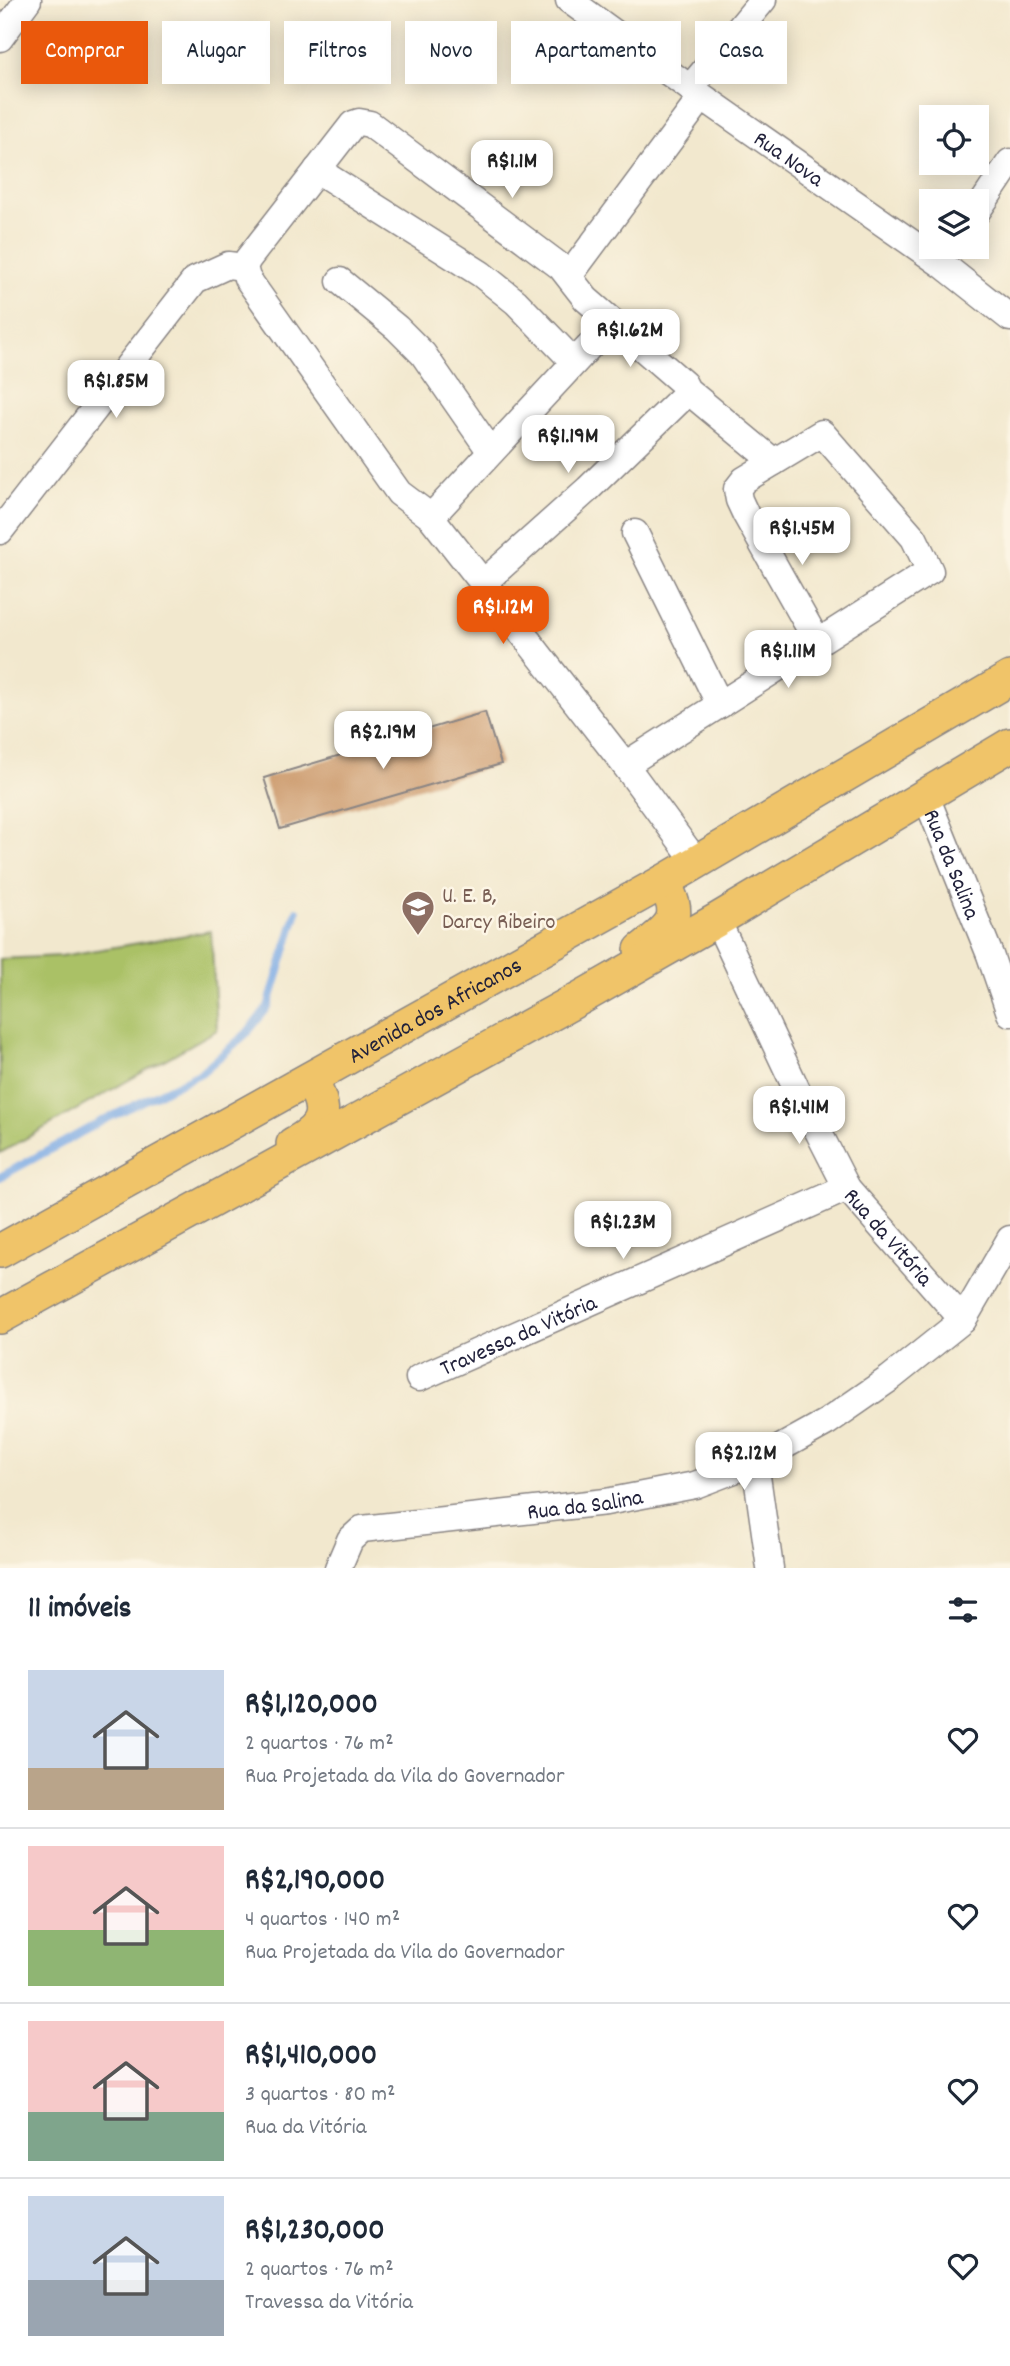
<!DOCTYPE html>
<html lang="pt">
<meta charset="utf-8">
<style>
:root{--surface:#fff;--page:#f6f6f7;--text:#1f2937;--muted:#747a83;--line:#e0e1e3;--accent:#ea580c}
body{margin:0;font-family:Dekko,sans-serif;background:var(--page);color:var(--text);height:100vh;display:flex;flex-direction:column;font-size:26px;white-space:nowrap}
*{box-sizing:border-box;margin:0}
p{font-size:23px;color:var(--muted)}
.icon{flex:none;width:38px;height:38px;fill:none;stroke:currentColor;stroke-width:2;stroke-linecap:round;stroke-linejoin:round}
.map{position:relative;height:1568px;overflow:hidden}
.sheet{display:flex;flex-direction:column;background:var(--surface);flex:1}
.sheet>*{flex:none}
.top-card{position:absolute;left:21px;top:21px;width:970px;height:63px;display:flex;gap:14px}
.tools{position:absolute;left:919px;top:105px;display:grid;gap:14px}
.tools a{display:grid;place-items:center;width:70px;height:70px;border-radius:0px;background:var(--surface);box-shadow:0 4px 18px #0003;font-size:35px}
.price{position:absolute;translate:-50% -60px;padding:0 16px;border-radius:14px;background:#fff;color:#222;font-size:23px;line-height:46px;filter:drop-shadow(0 2px 4px #0008)}
.price::after{content:'';position:absolute;left:50%;top:42px;width:21px;height:16px;margin-left:-10px;background:inherit;clip-path:polygon(0 0,100% 0,50% 100%)}
.price.active{background:var(--accent);color:#fff}
ul{padding:0;list-style:none}
li{display:flex;align-items:center;gap:21px;height:175px;padding:0 28px}
li+li{border-top:2px solid var(--line)}
li span{display:grid;place-items:center;flex:none;width:196px;height:140px;border-radius:0px;color:#555}
li>.icon{margin-inline-start:auto}
span .icon{width:84px;height:84px;fill:#fffc;stroke-width:1}
li b{font-size:30px}
h2{display:flex;justify-content:space-between;align-items:center;height:84px;padding:0 28px;font-size:30px}
.pill{padding:0 24px;border-radius:0px;background:var(--surface);box-shadow:0 4px 18px #0003;font-size:24px;line-height:63px}
.pill.active{background:var(--accent);color:#fff}
.map>svg:first-child{display:block}
.green{fill:#aac166;stroke:#667250;stroke-width:2}
.lines{fill:none;stroke-linecap:round;stroke-linejoin:round}
.stream{stroke:#7caae5;stroke-width:8}
.building{fill:#cd9c6f}
.minor-casing{stroke:#8a8584;stroke-width:29}
.major-casing{stroke:#8a8584;stroke-width:36}
.minor{stroke:#fff;stroke-width:26}
.major{stroke:#f0c469;stroke-width:33}
.labels{text-anchor:middle;stroke-width:5;stroke-linejoin:round;paint-order:stroke}
.street-label{font-size:23px;fill:#22223b;stroke:#fcf5e5}
.education-label{font-size:23px;fill:#785e54;stroke:#fcf5e5;text-anchor:start}
</style>
<div class="map">
<svg width="1010" height="1568" viewBox="0 0 1010 1568">
<rect width="100%" height="100%" fill="#fcf5e5"/>
<filter id="ink" filterUnits="userSpaceOnUse"><feTurbulence type="fractalNoise" baseFrequency=".0143" numOctaves="2"/><feDisplacementMap in="SourceGraphic" scale="14" xChannelSelector="R" yChannelSelector="G"/><feConvolveMatrix kernelMatrix="1 2 1 2 8 2 1 2 1" color-interpolation-filters="sRGB"/></filter>
<filter id="wash" filterUnits="userSpaceOnUse"><feTurbulence type="fractalNoise" baseFrequency=".00686" numOctaves="4" result="noise"/><feDisplacementMap in="SourceGraphic" scale="28" xChannelSelector="R" yChannelSelector="G"/><feGaussianBlur stdDeviation="1.57" result="paint"/><feColorMatrix in="noise" values="0 0 0 0 0 0 0 0 0 0 0 0 0 0 0 0 0 1.4 0 .05"/><feComposite in="paint" operator="in"/></filter>
<g filter="url(#wash)">
<rect width="100%" height="100%" fill="#f2e8ce"/>
<polygon class="green" points="211,931 217,1030 0,1153 0,959 61,956"/>
<g class="lines">
<polyline class="stream" points="0,1177 104,1120 201,1073 247,1033 268,1007 297,911"/>
</g>
<g id="blocks">
<polygon class="building" points="485,712 501,764 280,829 264,778"/>
</g>
</g>
<g filter="url(#ink)">
<use href="#blocks" fill-opacity="0" stroke="#8a8584" stroke-width="2"/>
<g class="lines">
<defs>
<g id="minor">
<path id="s1" d="M569 0 690 88 943 265 1010 318"/>
<polyline points="0,38 28,0"/>
<polyline points="690,88 763,0"/>
<polyline points="317,170 481,274 516,302 574,362"/>
<polyline points="976,213 1010,162"/>
<polyline points="569,276 702,97"/>
<polyline points="340,281 397,328 423,354 491,452"/>
<polyline points="431,517 612,322"/>
<polyline points="0,531 195,280 228,265 244,267"/>
<polyline points="635,533 720,705"/>
<polyline points="483,583 588,489 686,394 687,390"/>
<polyline points="625,765 925,574 930,571 914,538 822,433 744,480 737,489 739,500 746,515 818,643"/>
<path id="s2" d="M925 794 990 955 1010 1013"/>
<polyline points="697,863 625,765 483,583 431,517 399,493 247,278 244,267 248,259 353,124 359,122 370,124 561,267 586,299 684,384 687,390 774,462"/>
<path id="s3" d="M717 920 797 1090 847 1188 963 1320"/>
<path id="s4" d="M419 1378 847 1188"/>
<polyline points="755,1462 770,1568"/>
<path id="s5" d="M338 1568 350 1540 362 1529 606 1502 695 1485 755 1462 827 1422 889 1379 963 1320 1010 1239"/>
</g>
<g id="major">
<path d="M641 950C671 926 685 920 663 882"/>
<path d="M293 1144C327 1126 328 1110 310 1079"/>
<path id="s6" d="M0 1251 663 882 1010 678"/>
<polyline points="0,1317 582,997 717,920 1010,745"/>
</g>
</defs>
<use href="#minor" class="minor-casing"/>
<use href="#major" class="major-casing"/>
<use href="#minor" class="minor"/>
<use href="#major" class="major"/>
</g>
</g>
<defs>
<symbol id="school-pin" viewBox="-11 -11 22 30"><path d="M0 17L-7.5 6A9.5 9.5 0 1 1 7.5 6Z" fill="#8d6e63" stroke="#fcf5e5"/><path d="M0-5L7-2L0 1L-7-2ZM-4 1L0 2.5L4 1V4Q0 6-4 4Z" fill="#fff"/></symbol>
</defs>
<g fill-rule="evenodd">
<use href="#school-pin" x="399" y="888" width="38" height="52"/>
</g>
<g class="labels">
<g class="street-label">
<text dy="8" stroke="none"><textPath href="#s1" startOffset="271">Rua Nova</textPath></text>
<text dy="8" stroke="none"><textPath href="#s2" startOffset="75">Rua da Salina</textPath></text>
<text dy="8" stroke="none"><textPath href="#s6" startOffset="497">Avenida dos Africanos</textPath></text>
<text dy="8" stroke="none"><textPath href="#s3" startOffset="362">Rua da Vitória</textPath></text>
<text dy="8" stroke="none"><textPath href="#s4" startOffset="108">Travessa da Vitória</textPath></text>
<text dy="8" stroke="none"><textPath href="#s5" startOffset="271">Rua da Salina</textPath></text>
</g>
<g class="education-label">
<text x="442" y="902">U. E. B,<tspan x="442" dy="26">Darcy Ribeiro</tspan></text>
</g>
</g>
</svg>
<div class="tools">
<a><svg class="icon" aria-label="locate" viewBox="0 0 24 24"><circle cx="12" cy="12" r="6"/><path d="M12 2v4M12 18v4M2 12h4M18 12h4"/></svg></a>
<a><svg class="icon" aria-label="layers" viewBox="0 0 24 24"><path d="M12 4l9 5-9 5-9-5zM3 14l9 5 9-5"/></svg></a>
</div>
<b class="price" style="left:512px;top:200px">R$1.1M</b>
<b class="price" style="left:630px;top:369px">R$1.62M</b>
<b class="price" style="left:116px;top:420px">R$1.85M</b>
<b class="price" style="left:568px;top:475px">R$1.19M</b>
<b class="price" style="left:802px;top:567px">R$1.45M</b>
<b class="price active" style="left:503px;top:646px">R$1.12M</b>
<b class="price" style="left:788px;top:690px">R$1.11M</b>
<b class="price" style="left:383px;top:771px">R$2.19M</b>
<b class="price" style="left:799px;top:1146px">R$1.41M</b>
<b class="price" style="left:623px;top:1261px">R$1.23M</b>
<b class="price" style="left:744px;top:1492px">R$2.12M</b>
<div class="top-card">
<a class="pill active">Comprar</a>
<a class="pill">Alugar</a>
<a class="pill">Filtros</a>
<a class="pill">Novo</a>
<a class="pill">Apartamento</a>
<a class="pill">Casa</a>
</div>
</div>
<section class="sheet">
<h2>11 imóveis<svg class="icon" aria-label="filters" viewBox="0 0 24 24"><path d="M4 7h16M4 17h16"/><circle cx="9" cy="7" r="2"/><circle cx="15" cy="17" r="2"/></svg></h2>
<ul>
<li><span style="background:linear-gradient(#c9d6e8 70%,#b9a48a 0)"><svg class="icon" aria-label="home" viewBox="0 0 24 24"><path d="M3 11l9-7 9 7M6 9v11h12V9"/></svg></span><div><b>R$1,120,000</b><p>2 quartos · 76 m²</p><p>Rua Projetada da Vila do Governador</p></div><svg class="icon" aria-label="heart" viewBox="0 0 24 24"><path d="M12 20l-8-8c-3-5 5-10 8-4 3-6 11-1 8 4z"/></svg></li>
<li><span style="background:linear-gradient(#f6c9c9 60%,#8fb573 0)"><svg class="icon" aria-label="home" viewBox="0 0 24 24"><path d="M3 11l9-7 9 7M6 9v11h12V9"/></svg></span><div><b>R$2,190,000</b><p>4 quartos · 140 m²</p><p>Rua Projetada da Vila do Governador</p></div><svg class="icon" aria-label="heart" viewBox="0 0 24 24"><path d="M12 20l-8-8c-3-5 5-10 8-4 3-6 11-1 8 4z"/></svg></li>
<li><span style="background:linear-gradient(#f6c9c9 65%,#7fa58c 0)"><svg class="icon" aria-label="home" viewBox="0 0 24 24"><path d="M3 11l9-7 9 7M6 9v11h12V9"/></svg></span><div><b>R$1,410,000</b><p>3 quartos · 80 m²</p><p>Rua da Vitória</p></div><svg class="icon" aria-label="heart" viewBox="0 0 24 24"><path d="M12 20l-8-8c-3-5 5-10 8-4 3-6 11-1 8 4z"/></svg></li>
<li><span style="background:linear-gradient(#c9d6e8 60%,#9aa5b1 0)"><svg class="icon" aria-label="home" viewBox="0 0 24 24"><path d="M3 11l9-7 9 7M6 9v11h12V9"/></svg></span><div><b>R$1,230,000</b><p>2 quartos · 76 m²</p><p>Travessa da Vitória</p></div><svg class="icon" aria-label="heart" viewBox="0 0 24 24"><path d="M12 20l-8-8c-3-5 5-10 8-4 3-6 11-1 8 4z"/></svg></li>
</ul>
</section>
